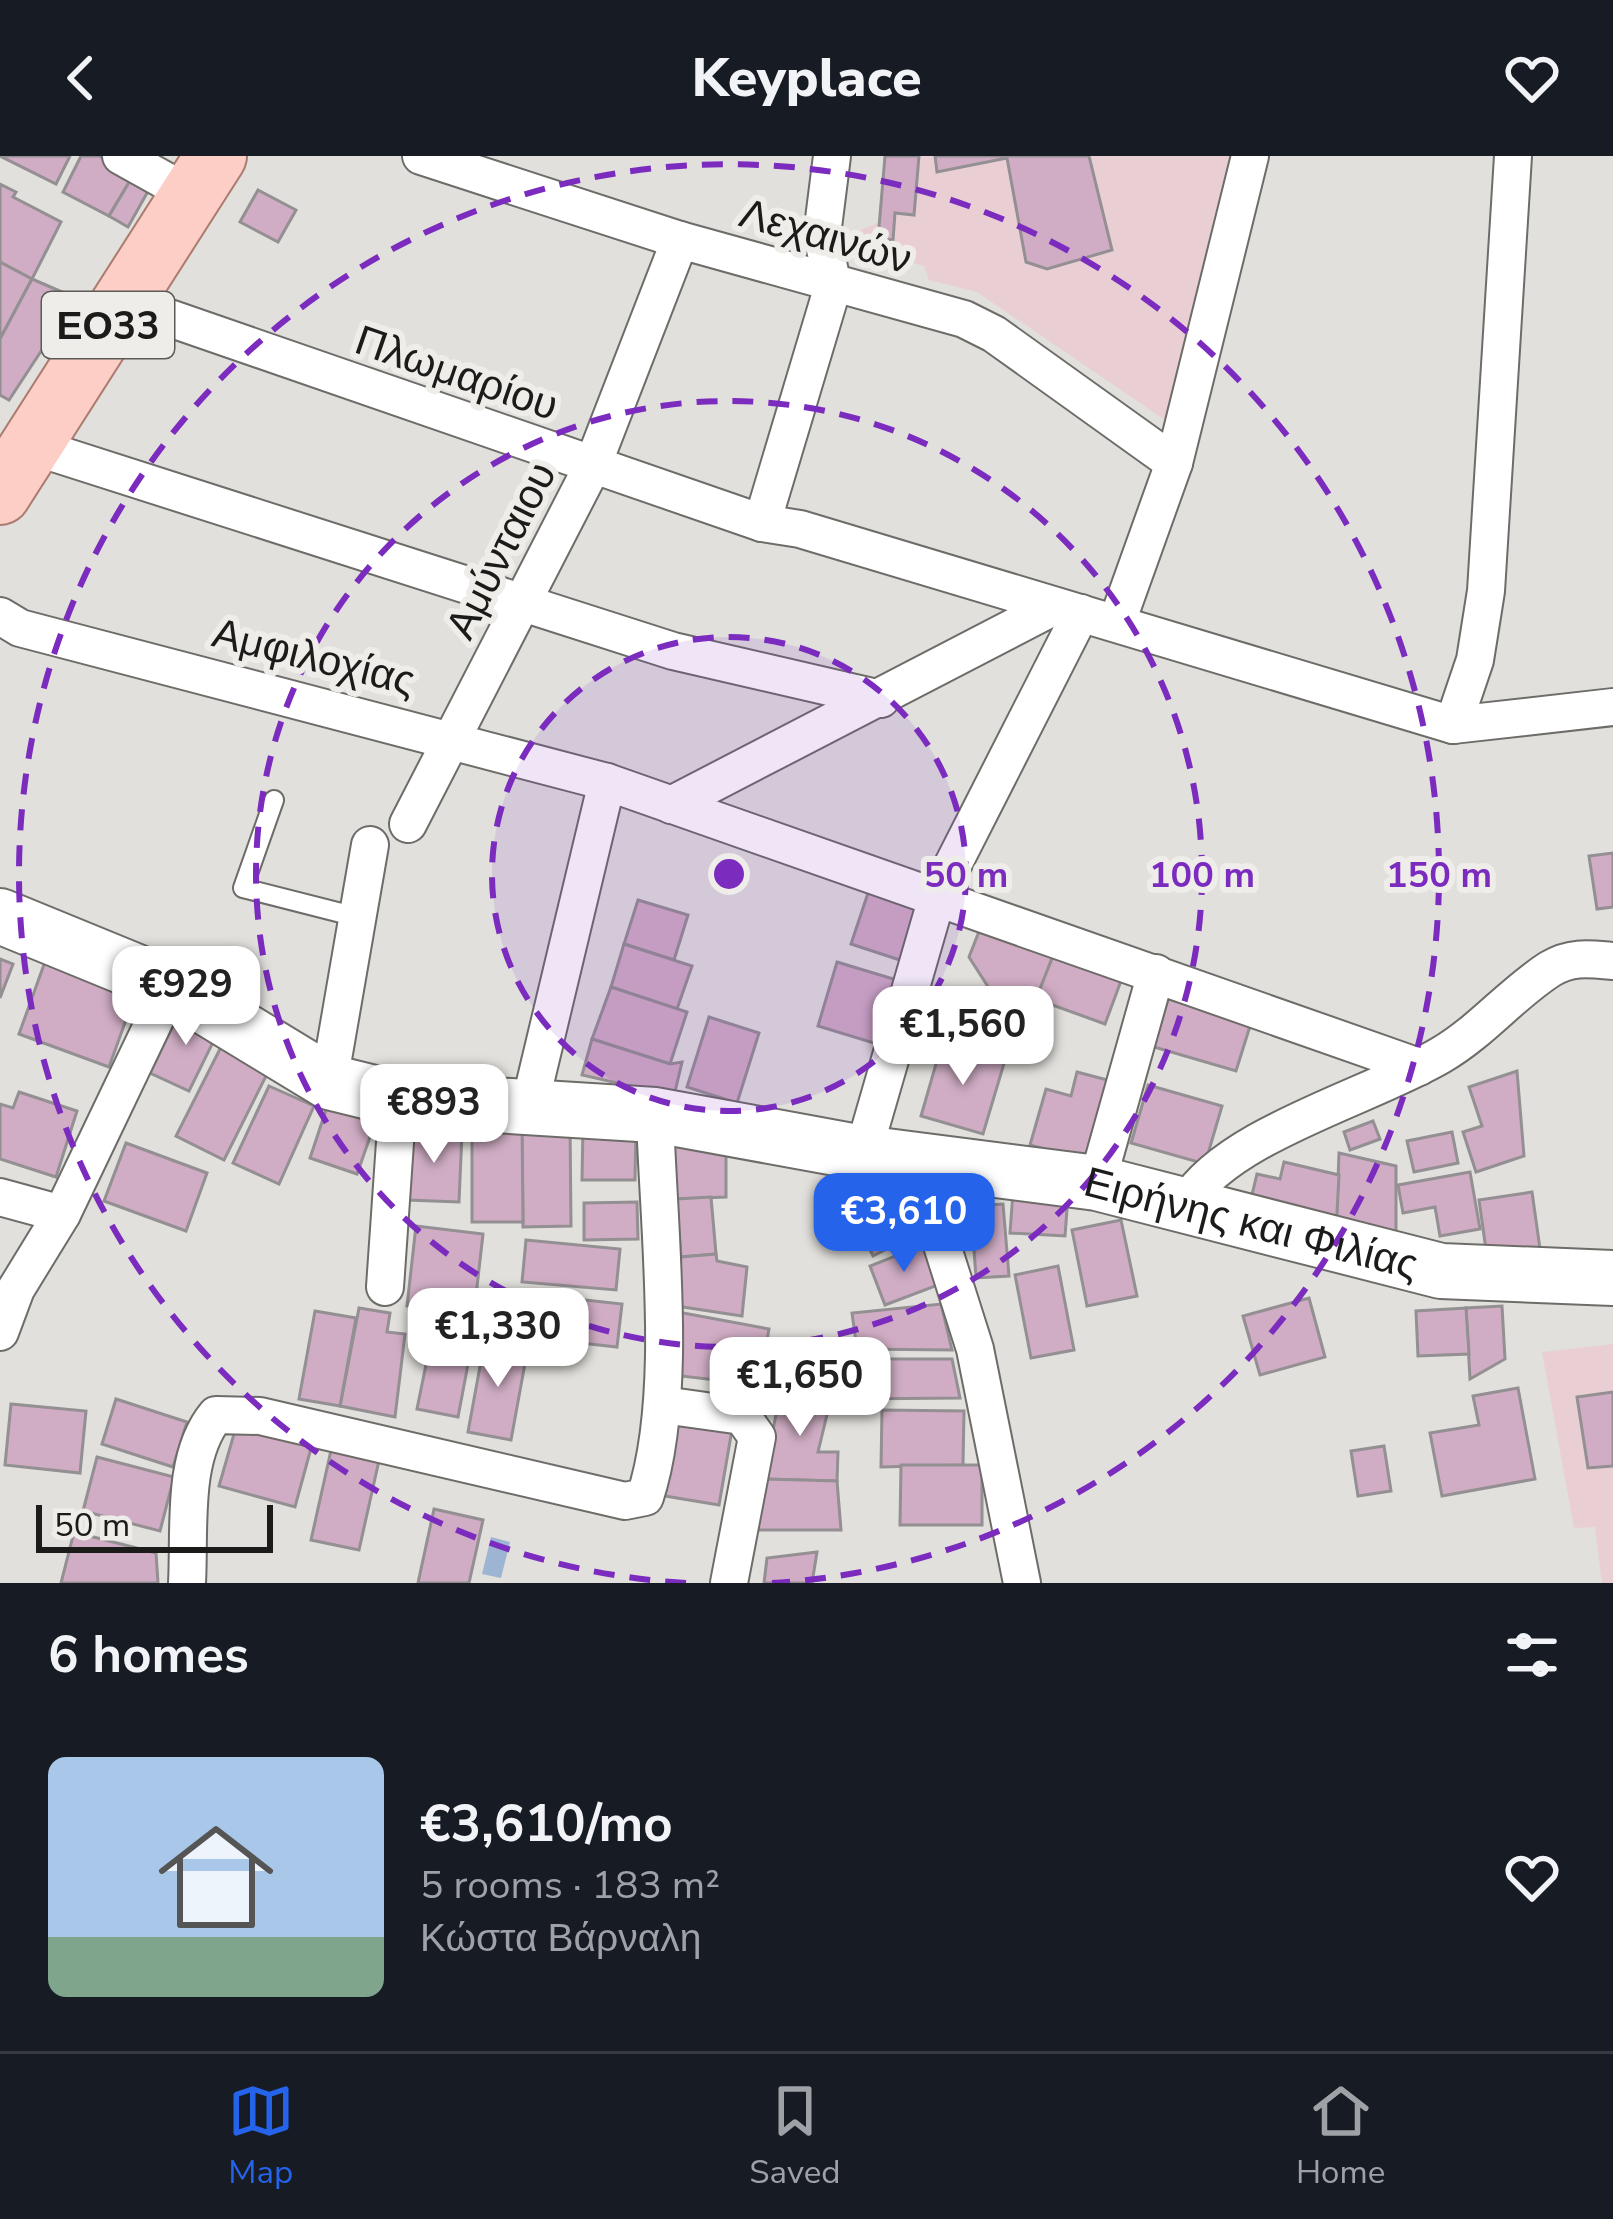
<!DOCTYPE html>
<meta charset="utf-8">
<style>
:root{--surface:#171b24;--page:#20242c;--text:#f1f3f6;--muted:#9ea1a6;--line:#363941;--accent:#2563eb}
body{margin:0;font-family:"Nunito Sans",sans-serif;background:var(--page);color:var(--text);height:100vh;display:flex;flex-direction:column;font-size:45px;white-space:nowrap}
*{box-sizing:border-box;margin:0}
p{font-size:39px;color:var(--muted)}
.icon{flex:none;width:66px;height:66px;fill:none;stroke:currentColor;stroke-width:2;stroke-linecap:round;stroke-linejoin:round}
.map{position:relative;height:1427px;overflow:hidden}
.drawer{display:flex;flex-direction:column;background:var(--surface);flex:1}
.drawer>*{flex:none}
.scale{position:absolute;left:36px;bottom:30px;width:237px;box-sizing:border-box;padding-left:12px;border:6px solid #1b1b19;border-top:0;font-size:33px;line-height:42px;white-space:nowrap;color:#1b1b19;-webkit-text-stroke:9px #efede9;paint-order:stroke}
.price{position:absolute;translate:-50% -102px;padding:0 27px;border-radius:24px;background:#fff;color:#222;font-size:39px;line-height:78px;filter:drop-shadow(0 3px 6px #0008)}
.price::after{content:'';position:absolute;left:50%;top:72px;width:36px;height:27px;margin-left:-18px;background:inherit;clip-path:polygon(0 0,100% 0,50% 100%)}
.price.selected{background:var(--accent);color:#fff}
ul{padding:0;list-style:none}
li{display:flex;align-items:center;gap:36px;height:300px;padding:0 48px}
li span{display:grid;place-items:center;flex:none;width:336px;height:240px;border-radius:18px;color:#555}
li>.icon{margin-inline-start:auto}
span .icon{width:144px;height:144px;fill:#fffc;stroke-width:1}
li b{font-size:51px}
h2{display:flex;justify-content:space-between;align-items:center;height:144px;padding:0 48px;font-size:51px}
header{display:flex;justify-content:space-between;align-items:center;height:156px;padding:0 48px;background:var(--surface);font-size:54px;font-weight:800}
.menu{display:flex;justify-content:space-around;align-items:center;height:168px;border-top:3px solid var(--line);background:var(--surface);font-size:33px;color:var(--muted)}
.menu a{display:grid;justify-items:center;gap:6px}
.menu .selected{color:var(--accent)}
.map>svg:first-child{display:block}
.education{fill:#e9cfd4}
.water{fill:#9db4d2}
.building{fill:#d0adc4;stroke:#938f92;stroke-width:3}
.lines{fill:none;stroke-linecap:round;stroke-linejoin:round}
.lane-casing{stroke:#6d6c68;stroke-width:22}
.street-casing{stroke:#6d6c68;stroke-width:40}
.secondary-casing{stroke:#6d6c68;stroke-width:58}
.primary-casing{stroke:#ac7b6f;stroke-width:64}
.lane{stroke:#fff;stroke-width:18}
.street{stroke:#fff;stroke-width:36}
.secondary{stroke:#fff;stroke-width:54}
.primary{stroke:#fccec5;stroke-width:60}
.ring{fill:none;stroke:#7b2cbf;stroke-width:6;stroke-dasharray:21 15}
.labels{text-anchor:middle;stroke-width:12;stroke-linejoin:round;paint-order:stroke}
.shield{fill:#efede9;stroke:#5b5a57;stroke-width:3}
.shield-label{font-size:39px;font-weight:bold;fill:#1b1b19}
.street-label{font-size:42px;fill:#1b1b19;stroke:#efede9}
.centre{fill:#7b2cbf;stroke:#efede9;stroke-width:6}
.ring-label{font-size:36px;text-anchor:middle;font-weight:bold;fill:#7b2cbf;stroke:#efede9;stroke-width:12;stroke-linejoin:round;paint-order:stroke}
</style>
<header><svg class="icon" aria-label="back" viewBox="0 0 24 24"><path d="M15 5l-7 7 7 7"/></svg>Keyplace<svg class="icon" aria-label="heart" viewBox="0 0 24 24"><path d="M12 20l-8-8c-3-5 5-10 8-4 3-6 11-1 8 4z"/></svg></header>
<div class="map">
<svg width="1613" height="1427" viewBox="0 0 1613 1427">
<rect width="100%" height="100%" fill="#e1e0dc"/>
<g class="education">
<polygon points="885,0 1237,0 1172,262 1162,262 977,136 929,124 924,110 888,101 875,111 864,108 849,79 880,66"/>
<polygon points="1613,1188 1613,1427 1602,1427 1595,1371 1574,1372 1542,1196"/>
</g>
<polygon class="water" points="491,1381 510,1386 501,1422 482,1418"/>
<g class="building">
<polygon points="0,0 70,0 56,28"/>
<polygon points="81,0 99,0 134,18 109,60 63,36"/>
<polygon points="885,0 919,0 914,59 895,57 893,84 878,83"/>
<polygon points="935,0 1089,0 1112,94 1047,113 1026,106 1007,2 937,16"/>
<polygon points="134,18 152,28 128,71 109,60"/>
<polygon points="0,28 16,36 13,41 61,66 32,123 0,106"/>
<polygon points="258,34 296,54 278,86 240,66"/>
<polygon points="0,106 32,123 0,183"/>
<polygon points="32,123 76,142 9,244 0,239 0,183"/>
<polygon points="1613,697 1613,751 1597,753 1589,700"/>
<polygon points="871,728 929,748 909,807 851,788"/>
<polygon points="638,744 688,759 674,804 624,788"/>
<polygon points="980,773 1053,800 1032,854 994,840 969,801"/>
<polygon points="624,788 692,810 677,853 611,831"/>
<polygon points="1053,800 1121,825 1105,868 1036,843"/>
<polygon points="0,803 13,808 0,842"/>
<polygon points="46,803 136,836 109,911 19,878"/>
<polygon points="837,806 910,828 890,892 818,870"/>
<polygon points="611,831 687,856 670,908 592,883"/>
<polygon points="1168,843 1251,867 1236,915 1154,891"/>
<polygon points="183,849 222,868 189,935 150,917"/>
<polygon points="709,861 759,877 737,947 687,931"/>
<polygon points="592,883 670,908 682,906 674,940 582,919"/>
<polygon points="223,887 271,910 224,1004 176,980"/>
<polygon points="942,887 1005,904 983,978 921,960"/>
<polygon points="1517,915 1524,1000 1476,1016 1463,976 1482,970 1469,931"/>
<polygon points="1077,916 1119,927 1097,1007 1030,989 1046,933 1071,940"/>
<polygon points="1148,929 1222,950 1205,1008 1131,987"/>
<polygon points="269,930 314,950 279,1028 233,1007"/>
<polygon points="19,936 77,955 56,1021 0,1003 0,948 13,952"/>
<polygon points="329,945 377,961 357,1018 310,1002"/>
<polygon points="570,965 571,1070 523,1071 522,969"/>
<polygon points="1373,965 1380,983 1350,994 1344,976"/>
<polygon points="522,969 523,1066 472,1066 472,970"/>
<polygon points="583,971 636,972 635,1024 582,1024"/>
<polygon points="410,975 462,977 459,1046 407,1044"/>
<polygon points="1452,976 1458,1007 1414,1016 1407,985"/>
<polygon points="726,983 726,1041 676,1043 674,984"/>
<polygon points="126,987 207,1017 186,1075 104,1045"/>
<polygon points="1339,997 1396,1010 1396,1088 1336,1075"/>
<polygon points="1284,1006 1339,1019 1336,1075 1248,1055 1257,1018 1280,1023"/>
<polygon points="829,1008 881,1020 891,1038 904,1038 920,1076 873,1100 860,1073 847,1075"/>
<polygon points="1470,1016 1480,1073 1440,1080 1435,1051 1403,1057 1398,1029"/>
<polygon points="971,1022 973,1050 1003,1048 1009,1120 976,1122 971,1051 951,1052 949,1024"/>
<polygon points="1014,1023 1069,1027 1065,1080 1010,1077"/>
<polygon points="1532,1036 1541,1100 1488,1108 1479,1044"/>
<polygon points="711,1041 716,1098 681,1101 676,1043"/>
<polygon points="637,1046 638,1083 584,1084 584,1047"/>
<polygon points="1121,1064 1137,1140 1087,1150 1072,1074"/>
<polygon points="416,1070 483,1078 474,1157 407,1150"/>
<polygon points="526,1084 620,1093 616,1134 522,1126"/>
<polygon points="923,1089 938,1129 885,1149 870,1110"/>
<polygon points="716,1098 717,1105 747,1111 742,1160 676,1150 681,1101"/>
<polygon points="1058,1110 1074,1194 1031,1202 1015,1119"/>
<polygon points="531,1138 622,1148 617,1191 527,1181"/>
<polygon points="1309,1142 1325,1201 1260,1219 1243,1160"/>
<polygon points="941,1148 952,1194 857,1193 852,1157"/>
<polygon points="1502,1150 1505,1203 1470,1223 1466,1152"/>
<polygon points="359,1152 390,1157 387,1176 405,1178 395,1261 340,1250"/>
<polygon points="1466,1152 1469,1198 1418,1200 1416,1155"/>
<polygon points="315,1155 356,1162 340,1250 299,1243"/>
<polygon points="678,1156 769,1173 759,1229 681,1220"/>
<polygon points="433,1174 473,1182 458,1261 417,1253"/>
<polygon points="485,1183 528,1191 511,1284 468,1276"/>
<polygon points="847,1203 952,1203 960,1242 849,1243"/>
<polygon points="782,1229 831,1242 818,1296 838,1296 837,1325 763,1323"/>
<polygon points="1518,1232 1535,1323 1442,1340 1430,1277 1479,1269 1473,1240"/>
<polygon points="1613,1236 1613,1310 1588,1312 1577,1241"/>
<polygon points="116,1243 187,1266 173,1311 102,1288"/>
<polygon points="11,1248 86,1255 80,1317 5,1309"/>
<polygon points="882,1254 964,1255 963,1309 881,1311"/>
<polygon points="679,1259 733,1268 719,1349 665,1340"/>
<polygon points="238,1264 313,1285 295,1351 219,1330"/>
<polygon points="332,1290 380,1300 359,1394 311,1384"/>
<polygon points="1384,1290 1391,1335 1358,1340 1351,1295"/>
<polygon points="97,1301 174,1321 160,1375 83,1355"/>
<polygon points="901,1309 982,1309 982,1369 900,1369"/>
<polygon points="763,1323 837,1325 841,1374 753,1374"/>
<polygon points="434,1353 483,1364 469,1427 418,1427"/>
<polygon points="74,1376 156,1397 158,1427 61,1427"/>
<polygon points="817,1396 812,1427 764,1427 767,1402"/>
</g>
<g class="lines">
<defs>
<polyline id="lane" points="274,644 243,732 357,761"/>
<g id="street">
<polyline points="121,0 191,39"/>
<polyline points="421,0 680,84 964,163 994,178 1174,307"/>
<polyline points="123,146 762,367 800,373 1453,569 1613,551"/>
<polyline points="29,289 673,495 881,543"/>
<polyline points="762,367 833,130 822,79 832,0"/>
<polyline points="0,460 20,472 607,626 1419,911"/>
<polyline points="1117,466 1174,307 1250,0"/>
<polyline points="1453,569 1475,504 1486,435 1513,0"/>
<polyline points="671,649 1053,451"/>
<polyline points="408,668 592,311 680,84"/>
<polyline points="329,926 370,689"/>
<polyline points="530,948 607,626"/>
<polyline points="863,997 938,738 1081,457"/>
<polyline points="915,1004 975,1193 1022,1427"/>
<polyline points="1097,1027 1156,817"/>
<polyline points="0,1041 62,1058"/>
<path d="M1187 1046C1229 978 1370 941 1441 899 1482 875 1511 838 1550 813 1571 800 1590 803 1613 805"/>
<polyline points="385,1131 398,943"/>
<polyline points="0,1176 16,1133 62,1058 171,830"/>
<polyline points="663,1249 742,1260 757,1281 729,1427"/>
<path d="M187 1427C190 1374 181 1301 216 1259L260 1260 625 1345 645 1341C679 1238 658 1070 655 959"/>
</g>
<g id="secondary">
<path id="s1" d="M0 760 171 830 329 926 398 943 655 959 863 997 1097 1027 1441 1115 1613 1122"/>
</g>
<polyline id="primary" points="0,338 216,0"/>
</defs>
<use href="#lane" class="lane-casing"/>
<use href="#street" class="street-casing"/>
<use href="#secondary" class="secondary-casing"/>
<use href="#primary" class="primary-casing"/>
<use href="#lane" class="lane"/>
<use href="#street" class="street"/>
<use href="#secondary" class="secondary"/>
<use href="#primary" class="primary"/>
</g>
<circle cx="729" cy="718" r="237" fill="#7b2cbf" fill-opacity=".12"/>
<g class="ring">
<circle cx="729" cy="718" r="237"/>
<circle cx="729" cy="718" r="473"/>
<path d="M686 1427A710 710 0 1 1 772 1427"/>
</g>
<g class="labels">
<rect class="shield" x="42" y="136" width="132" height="66" rx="9"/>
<g class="shield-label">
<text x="108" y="183">ΕΟ33</text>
</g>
<g class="street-label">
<text transform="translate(826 79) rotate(16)" y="15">Λεχαινών</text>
<text transform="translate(457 216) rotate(19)" y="15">Πλωμαρίου</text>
<text transform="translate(500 394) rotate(-63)" y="15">Αμύνταιου</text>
<text transform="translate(314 500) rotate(14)" y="15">Αμφιλοχίας</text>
<text dy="15" stroke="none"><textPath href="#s1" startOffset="1305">Ειρήνης και Φιλίας</textPath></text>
</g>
</g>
<circle cx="729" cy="718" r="18" class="centre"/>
<g class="ring-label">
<text x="966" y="731">50 m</text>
<text x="1202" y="731">100 m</text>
<text x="1439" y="731">150 m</text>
</g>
</svg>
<div class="scale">50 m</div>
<b class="price" style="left:186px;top:892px">€929</b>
<b class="price" style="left:963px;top:932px">€1,560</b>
<b class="price" style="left:434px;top:1010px">€893</b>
<b class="price selected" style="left:904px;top:1119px">€3,610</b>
<b class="price" style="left:498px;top:1234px">€1,330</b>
<b class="price" style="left:800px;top:1283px">€1,650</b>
</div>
<section class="drawer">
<h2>6 homes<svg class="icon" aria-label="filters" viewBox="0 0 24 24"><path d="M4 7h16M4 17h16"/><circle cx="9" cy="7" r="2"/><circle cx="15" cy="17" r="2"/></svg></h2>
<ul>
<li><span style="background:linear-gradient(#a9c7e8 75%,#7fa58c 0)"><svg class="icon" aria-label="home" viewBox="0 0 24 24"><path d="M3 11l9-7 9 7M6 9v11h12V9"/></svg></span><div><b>€3,610/mo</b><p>5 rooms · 183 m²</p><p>Κώστα Βάρναλη</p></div><svg class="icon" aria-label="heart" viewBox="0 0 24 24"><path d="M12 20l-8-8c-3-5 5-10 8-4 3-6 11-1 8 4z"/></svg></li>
</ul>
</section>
<nav class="menu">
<a class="selected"><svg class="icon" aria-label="map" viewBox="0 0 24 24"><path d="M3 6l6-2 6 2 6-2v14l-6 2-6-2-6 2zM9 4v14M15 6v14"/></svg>Map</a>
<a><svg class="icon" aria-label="saved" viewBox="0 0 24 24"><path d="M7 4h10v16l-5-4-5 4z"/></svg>Saved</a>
<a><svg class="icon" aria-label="home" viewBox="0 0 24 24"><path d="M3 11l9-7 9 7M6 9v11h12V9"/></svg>Home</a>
</nav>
